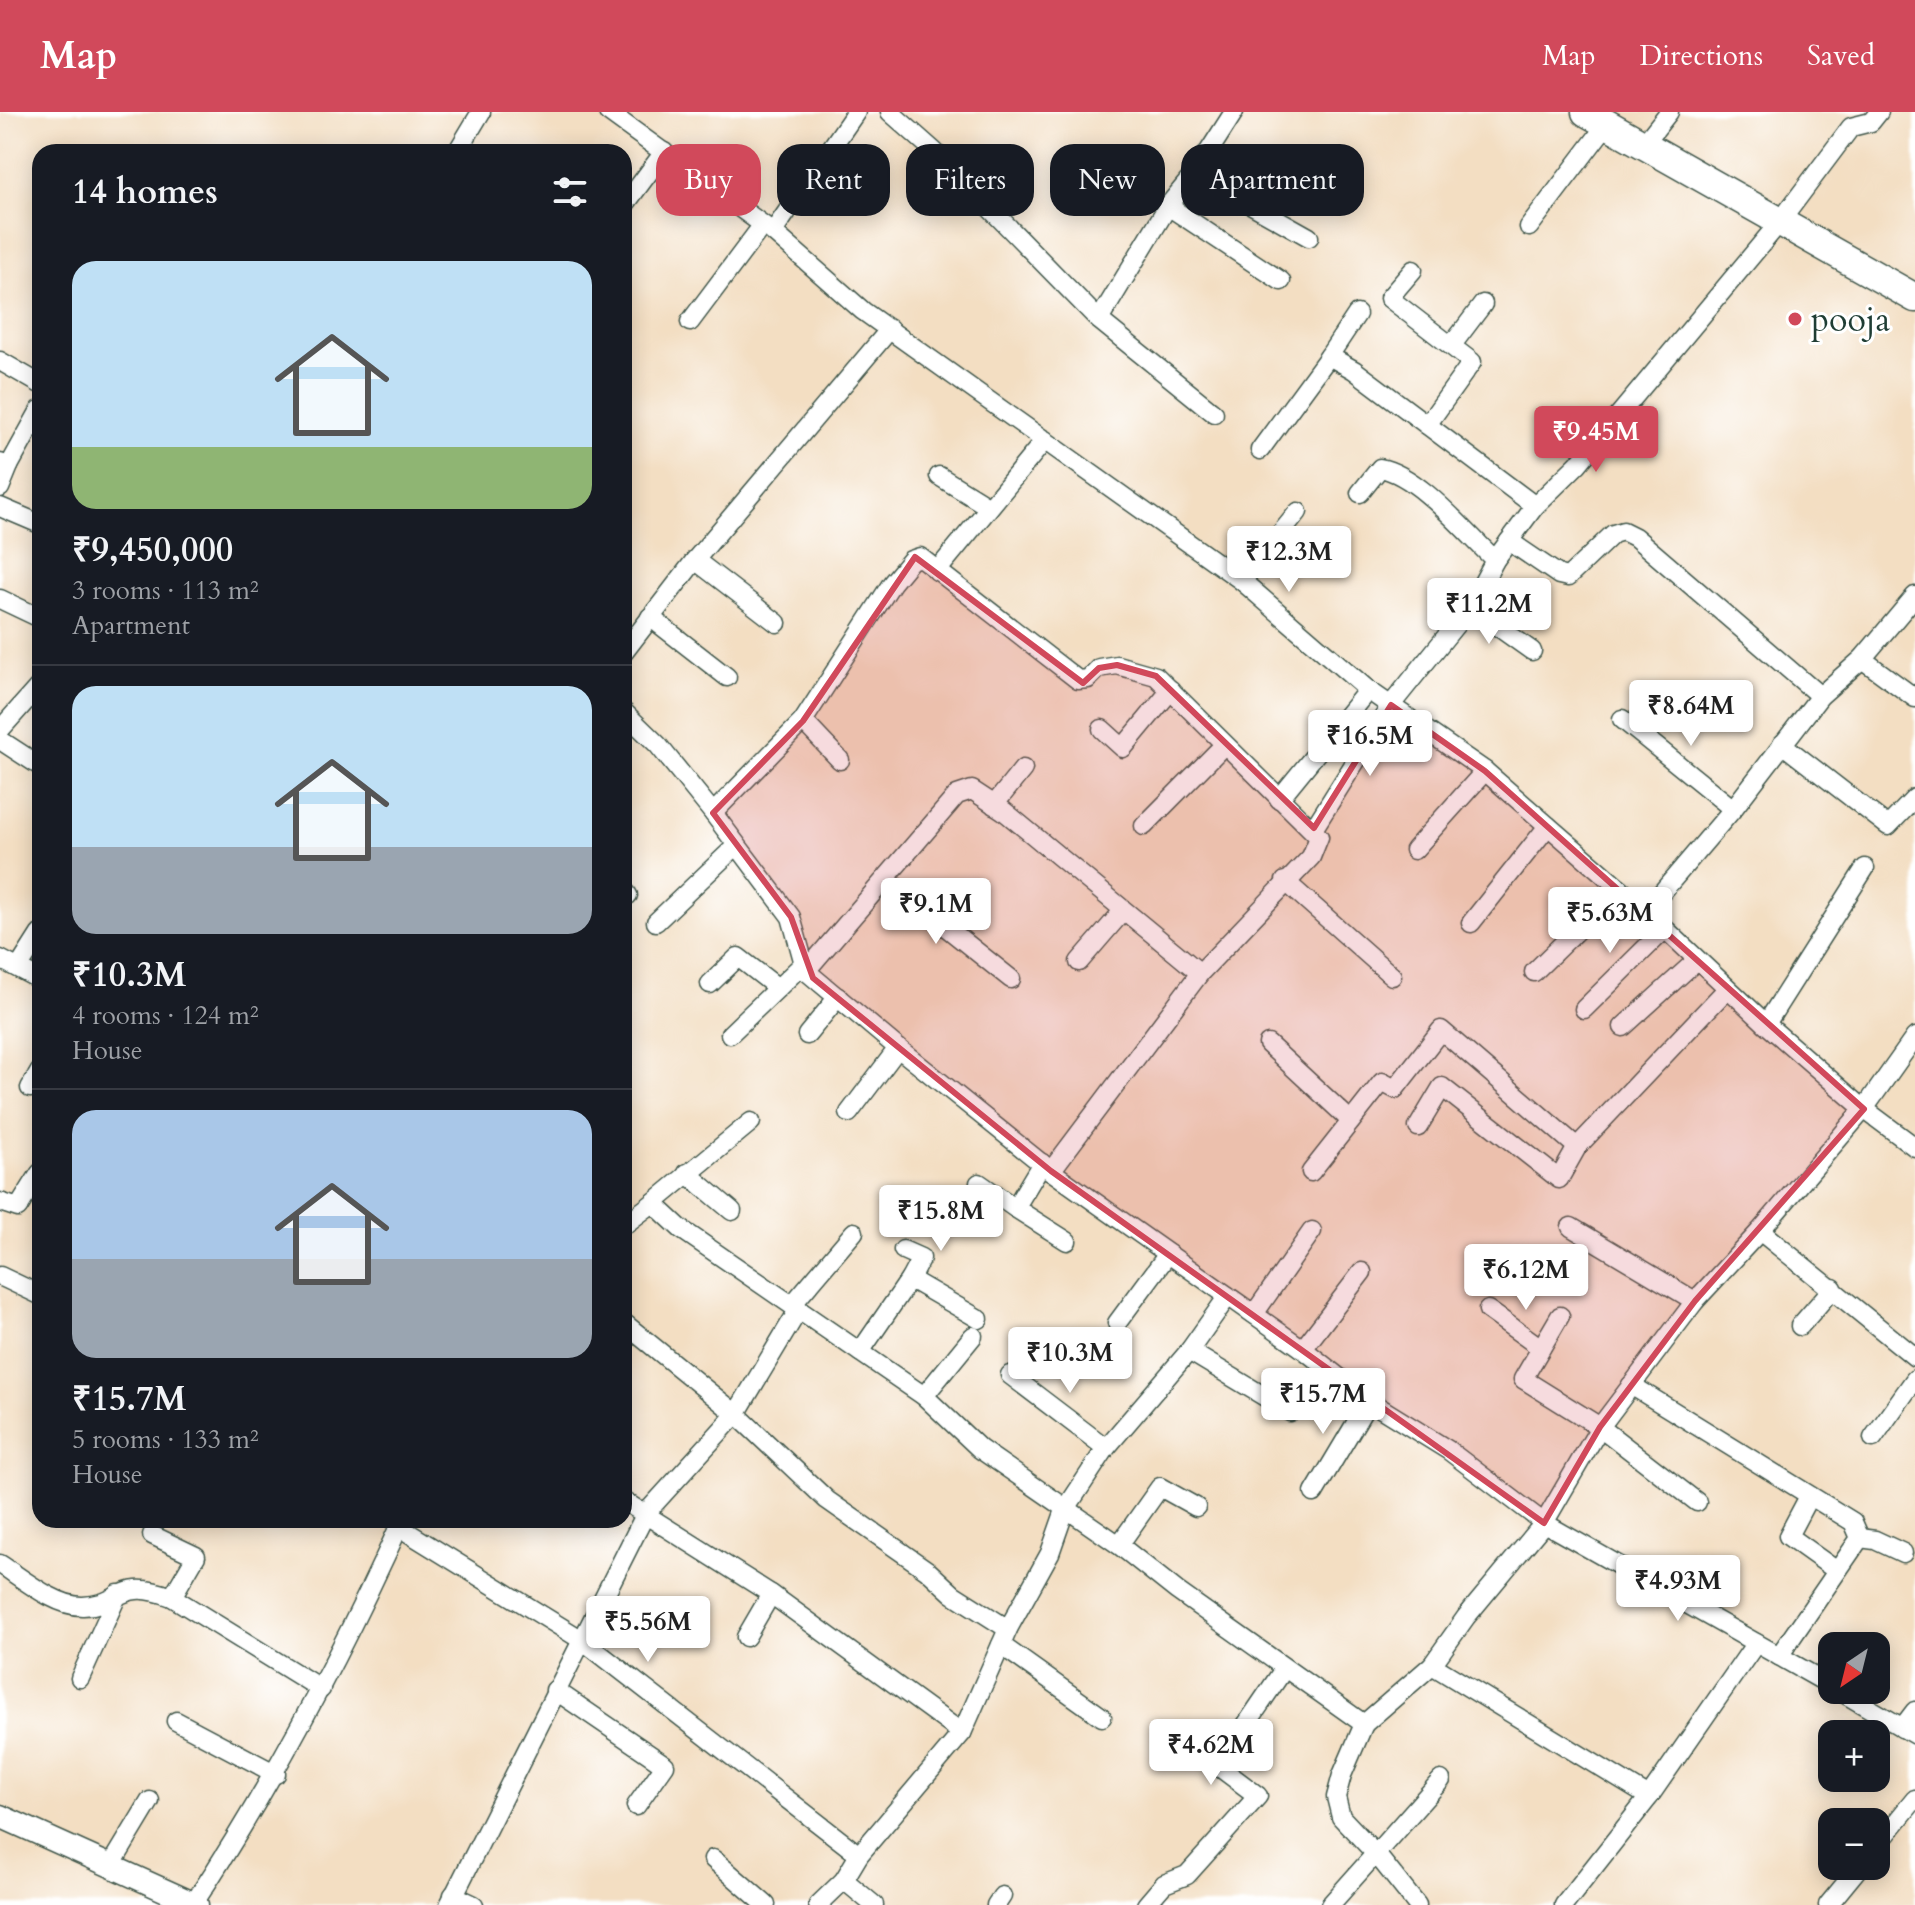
<!DOCTYPE html>
<meta charset="utf-8">
<style>
:root{--surface:#171b24;--page:#20242c;--text:#f1f3f6;--muted:#9ea1a6;--line:#363941;--accent:#d1495b}
body{margin:0;font-family:Cardo,serif;background:var(--page);color:var(--text);height:100vh;display:flex;flex-direction:column;font-size:30px;white-space:nowrap}
*{box-sizing:border-box;margin:0}
p{font-size:26px;color:var(--muted)}
.icon{flex:none;width:44px;height:44px;fill:none;stroke:currentColor;stroke-width:2;stroke-linecap:round;stroke-linejoin:round}
.map{position:relative;flex:1;overflow:hidden}
.details{position:absolute;left:32px;top:32px;width:600px;height:1384px;display:flex;flex-direction:column;background:var(--surface);border-radius:24px;box-shadow:0 4px 20px #0003}
.details>*{flex:none}
.guide{position:absolute;left:656px;top:32px;width:760px;height:72px;display:flex;gap:16px}
.needle{width:52px;rotate:215deg}
.controls{position:absolute;left:1818px;top:1520px;display:grid;gap:16px}
.controls a{display:grid;place-items:center;width:72px;height:72px;border-radius:16px;background:var(--surface);box-shadow:0 4px 20px #0003;font-size:40px}
.price{position:absolute;translate:-50% -68px;padding:0 18px;border-radius:8px;background:#fff;color:#222;font-size:26px;line-height:52px;filter:drop-shadow(0 2px 4px #0008)}
.price::after{content:'';position:absolute;left:50%;top:48px;width:24px;height:18px;margin-left:-12px;background:inherit;clip-path:polygon(0 0,100% 0,50% 100%)}
.price.selected{background:var(--accent);color:#fff}
ul{padding:0;list-style:none}
li{display:grid;align-content:center;gap:16px;height:424px;padding:0 40px}
li+li{border-top:2px solid var(--line)}
li span{display:grid;place-items:center;height:248px;border-radius:24px;color:#555}
li>.icon{margin-inline-start:auto}
span .icon{width:144px;height:144px;fill:#fffc;stroke-width:1}
li b{font-size:34px}
h2{display:flex;justify-content:space-between;align-items:center;height:96px;padding:0 40px;font-size:34px}
.chip{padding:0 28px;border-radius:24px;background:var(--surface);box-shadow:0 4px 20px #0003;font-size:28px;line-height:72px}
.chip.selected{background:var(--accent);color:#fff}
header{display:flex;align-items:center;gap:48px;box-sizing:border-box;height:112px;padding:0 40px;background:var(--accent);color:#fff}
header strong{font-size:38px}
nav{display:flex;gap:44px;margin-inline-start:auto;font-size:28px}
.map>svg:first-child{display:block}
.lines{fill:none;stroke-linecap:round;stroke-linejoin:round}
.minor-casing{stroke:#3f5549;stroke-width:21}
.tertiary-casing{stroke:#3f5549;stroke-width:25}
.primary-casing{stroke:#3f5549;stroke-width:31}
.minor{stroke:#fff;stroke-width:18}
.tertiary{stroke:#fff;stroke-width:22}
.primary{stroke:#fff;stroke-width:28}
.marked{fill:#d1495b;fill-opacity:0.2;stroke:#d1495b;stroke-width:6;stroke-linejoin:round}
.poi-dot{fill:#d1495b;stroke:#fff;stroke-width:3}
.labels{text-anchor:middle;stroke-width:6;stroke-linejoin:round;paint-order:stroke}
.poi-label{font-size:34px;fill:#1f3d34;stroke:#fff;text-anchor:start}
</style>
<header>
<strong>Map</strong>
<nav><a>Map</a><a>Directions</a><a>Saved</a></nav>
</header>
<div class="map">
<svg width="1915" height="1793" viewBox="0 0 1915 1793">
<rect width="100%" height="100%" fill="#fff"/>
<filter id="ink" filterUnits="userSpaceOnUse"><feTurbulence type="fractalNoise" baseFrequency=".0125" numOctaves="2"/><feDisplacementMap in="SourceGraphic" scale="16" xChannelSelector="R" yChannelSelector="G"/><feConvolveMatrix kernelMatrix="1 2 1 2 8 2 1 2 1" color-interpolation-filters="sRGB"/></filter>
<filter id="wash" filterUnits="userSpaceOnUse"><feTurbulence type="fractalNoise" baseFrequency=".006" numOctaves="4" result="noise"/><feDisplacementMap in="SourceGraphic" scale="32" xChannelSelector="R" yChannelSelector="G"/><feGaussianBlur stdDeviation="1.8" result="paint"/><feColorMatrix in="noise" values="0 0 0 0 0 0 0 0 0 0 0 0 0 0 0 0 0 1.4 0 .05"/><feComposite in="paint" operator="in"/></filter>
<g filter="url(#wash)">
<rect width="100%" height="100%" fill="#f3dec2"/>
</g>
<g filter="url(#ink)">
<g class="lines">
<defs>
<g id="minor">
<polyline points="608,0 773,120 863,199 1242,469 1368,578 1485,659 1646,799 1766,912 1864,997 1915,1035"/>
<polyline points="890,0 934,39 1099,208 1168,94 1195,61 1234,0"/>
<polyline points="1643,33 1669,0"/>
<polyline points="457,40 481,0"/>
<polyline points="1195,61 1309,125"/>
<polyline points="624,94 664,40"/>
<polyline points="1168,94 1281,169"/>
<polyline points="1529,115 1607,12"/>
<polyline points="773,120 856,0"/>
<polyline points="1413,158 1389,186 1472,250 1427,313"/>
<polyline points="1099,208 1214,301"/>
<polyline points="690,210 762,114"/>
<polyline points="1452,233 1483,192"/>
<polyline points="1329,244 1357,202"/>
<polyline points="0,249 40,272"/>
<polyline points="1260,338 1329,244 1354,258 1535,394"/>
<polyline points="0,351 9,354 0,376"/>
<polyline points="9,354 40,298"/>
<polyline points="939,364 989,395"/>
<path d="M1360 381 1380 356C1419 363 1466 421 1495 448"/>
<polyline points="0,395 40,412"/>
<polyline points="1509,429 1559,463 1568,465 1613,422 1623,419 1635,425 1820,584"/>
<polyline points="695,448 777,511"/>
<polyline points="937,459 1045,328"/>
<polyline points="1242,469 1298,400"/>
<polyline points="0,487 40,506"/>
<polyline points="1470,495 1532,539"/>
<polyline points="650,505 727,565"/>
<polyline points="624,540 695,448 890,217"/>
<polyline points="1862,547 1915,586"/>
<polyline points="624,600 658,633 713,701 791,805 806,859 898,936 1051,1059 1303,1237 1369,1289 1448,1338 1544,1411 1832,1574"/>
<polyline points="1622,607 1733,697"/>
<polyline points="803,609 840,648"/>
<polyline points="1102,617 1123,636 1171,578"/>
<polyline points="0,618 40,573"/>
<polyline points="0,628 40,654"/>
<polyline points="1782,632 1888,714 1915,686"/>
<polyline points="1279,687 1368,578"/>
<polyline points="994,693 1023,657"/>
<polyline points="713,701 803,609 892,471 911,448 920,445 1078,568 1088,567 1099,556 1117,553 1156,564 1319,725 1311,745 1200,861 1051,1059"/>
<polyline points="1144,714 1224,633"/>
<polyline points="1314,716 1391,593 1470,495 1495,448 1535,394 1578,352 1779,111 1851,15 1871,10 1879,0"/>
<polyline points="1414,738 1485,659"/>
<polyline points="887,768 1011,867"/>
<polyline points="1285,769 1392,864"/>
<polyline points="624,778 628,783"/>
<polyline points="1646,799 1733,697 1820,584 1862,547 1915,484"/>
<polyline points="656,810 736,734"/>
<polyline points="1471,811 1548,714"/>
<polyline points="0,847 40,868"/>
<polyline points="1079,850 1123,799"/>
<polyline points="19,855 40,822"/>
<polyline points="806,859 957,683 972,678 1004,699 1200,861"/>
<polyline points="1534,860 1620,776"/>
<polyline points="710,872 738,845 778,876"/>
<polyline points="1584,897 1665,817"/>
<polyline points="1766,912 1865,756"/>
<polyline points="1623,915 1697,848"/>
<polyline points="730,922 804,851"/>
<polyline points="807,923 838,885"/>
<polyline points="1268,932 1351,1009"/>
<polyline points="30,976 40,959"/>
<polyline points="849,1001 898,936"/>
<polyline points="1418,1015 1442,975 1559,1067 1577,1035 1727,877"/>
<polyline points="1042,1051 1015,1096 1067,1129"/>
<polyline points="1311,1060 1382,970 1395,977 1441,918 1577,1035"/>
<polyline points="687,1061 732,1099"/>
<polyline points="979,1071 1015,1096"/>
<polyline points="0,1090 18,1096 40,1061"/>
<polyline points="653,1091 751,1010"/>
<polyline points="624,1113 653,1091 681,1117 924,1284 980,1337 1119,1433 1177,1479 1364,1612 1432,1553 1466,1505 1544,1411 1600,1315 1695,1189 1760,1119 1864,997 1915,925"/>
<polyline points="1571,1115 1695,1189"/>
<polyline points="1760,1119 1915,1245"/>
<polyline points="903,1138 921,1146 910,1167"/>
<polyline points="0,1164 40,1183"/>
<polyline points="792,1193 854,1120"/>
<polyline points="1488,1198 1541,1236"/>
<polyline points="1254,1202 1312,1119"/>
<polyline points="1560,1204 1523,1267 1600,1315 1697,1390"/>
<polyline points="624,1211 736,1302 827,1388 927,1458 953,1482 1008,1517"/>
<polyline points="1117,1211 1168,1142"/>
<polyline points="1800,1214 1833,1176"/>
<polyline points="1303,1237 1362,1160"/>
<polyline points="1189,1239 1290,1300"/>
<polyline points="860,1240 910,1167 979,1207"/>
<polyline points="1010,1263 1106,1336"/>
<polyline points="1631,1273 1853,1410 1860,1426 1779,1544"/>
<polyline points="924,1284 973,1224"/>
<polyline points="1873,1326 1915,1267"/>
<polyline points="1314,1381 1369,1289"/>
<polyline points="624,1389 771,1482 962,1621"/>
<polyline points="1806,1390 1788,1424 1837,1459"/>
<polyline points="399,1415 582,1528 859,1743"/>
<polyline points="152,1423 196,1444 172,1485"/>
<polyline points="1860,1426 1875,1428 1903,1441"/>
<polyline points="1119,1433 1160,1375 1196,1395"/>
<path d="M0 1452C22 1466 56 1495 83 1494 122 1493 119 1465 172 1485L321 1577"/>
<polyline points="746,1525 771,1482"/>
<polyline points="1001,1533 1102,1605"/>
<polyline points="1432,1553 1649,1685"/>
<polyline points="80,1566 118,1482"/>
<polyline points="555,1578 665,1653 636,1694"/>
<polyline points="1838,1578 1915,1623"/>
<polyline points="176,1609 276,1662"/>
<polyline points="1364,1612 1342,1663 1336,1685 1341,1705 1377,1743 1417,1793"/>
<polyline points="1902,1616 1915,1599"/>
<polyline points="1876,1735 1915,1687"/>
<polyline points="713,1747 766,1793"/>
<polyline points="112,1752 150,1689"/>
<polyline points="844,1768 874,1793"/>
<polyline points="453,1783 474,1793"/>
<path d="M194 1791C275 1668 341 1542 402 1408"/>
<polyline points="449,1793 646,1401 736,1302 799,1197"/>
<polyline points="818,1793 844,1768 859,1743 962,1621 1008,1517 1050,1441 1065,1398 1106,1336 1189,1239 1228,1184"/>
<polyline points="996,1793 1002,1784"/>
<polyline points="1146,1793 1164,1772 1187,1763 1258,1684 1218,1654 1284,1557"/>
<polyline points="1330,1793 1441,1668"/>
<polyline points="1564,1793 1649,1685 1756,1531"/>
<polyline points="1828,1793 1860,1754"/>
</g>
<polyline id="tertiary" points="0,1704 197,1793"/>
<polyline id="primary" points="1586,0 1915,186"/>
</defs>
<use href="#minor" class="minor-casing"/>
<use href="#tertiary" class="tertiary-casing"/>
<use href="#primary" class="primary-casing"/>
<use href="#minor" class="minor"/>
<use href="#tertiary" class="tertiary"/>
<use href="#primary" class="primary"/>
</g>
</g>
<path class="marked" d="M915 445 1083 571 1099 556 1117 553 1156 564 1314 716 1391 593 1485 659 1864 997 1695 1189 1600 1315 1544 1411 1051 1059 813 866 791 805 713 701 803 609Z"/>
<circle class="poi-dot" cx="1795" cy="207" r="8"/>
<g class="labels">
<g class="poi-label">
<text x="1811" y="219">pooja</text>
</g>
</g>
</svg>
<div class="controls">
<a><svg class="needle" viewBox="-14 -14 28 28"><path d="M0-13l5 13h-10z" fill="#e53935"/><path d="M0 13l5-13h-10z" fill="#9ea1a6"/></svg></a>
<a>+</a>
<a>−</a>
</div>
<b class="price selected" style="left:1596px;top:362px">₹9.45M</b>
<b class="price" style="left:1289px;top:482px">₹12.3M</b>
<b class="price" style="left:1489px;top:534px">₹11.2M</b>
<b class="price" style="left:1691px;top:636px">₹8.64M</b>
<b class="price" style="left:1370px;top:666px">₹16.5M</b>
<b class="price" style="left:936px;top:834px">₹9.1M</b>
<b class="price" style="left:1610px;top:843px">₹5.63M</b>
<b class="price" style="left:941px;top:1141px">₹15.8M</b>
<b class="price" style="left:1526px;top:1200px">₹6.12M</b>
<b class="price" style="left:1070px;top:1283px">₹10.3M</b>
<b class="price" style="left:1323px;top:1324px">₹15.7M</b>
<b class="price" style="left:1678px;top:1511px">₹4.93M</b>
<b class="price" style="left:648px;top:1552px">₹5.56M</b>
<b class="price" style="left:1211px;top:1675px">₹4.62M</b>
<div class="guide">
<a class="chip selected">Buy</a>
<a class="chip">Rent</a>
<a class="chip">Filters</a>
<a class="chip">New</a>
<a class="chip">Apartment</a>
</div>
<section class="details">
<h2>14 homes<svg class="icon" aria-label="filters" viewBox="0 0 24 24"><path d="M4 7h16M4 17h16"/><circle cx="9" cy="7" r="2"/><circle cx="15" cy="17" r="2"/></svg></h2>
<ul>
<li><span style="background:linear-gradient(#bfe0f5 75%,#8fb573 0)"><svg class="icon" aria-label="home" viewBox="0 0 24 24"><path d="M3 11l9-7 9 7M6 9v11h12V9"/></svg></span><div><b>₹9,450,000</b><p>3 rooms · 113 m²</p><p>Apartment</p></div></li>
<li><span style="background:linear-gradient(#bfe0f5 65%,#9aa5b1 0)"><svg class="icon" aria-label="home" viewBox="0 0 24 24"><path d="M3 11l9-7 9 7M6 9v11h12V9"/></svg></span><div><b>₹10.3M</b><p>4 rooms · 124 m²</p><p>House</p></div></li>
<li><span style="background:linear-gradient(#a9c7e8 60%,#9aa5b1 0)"><svg class="icon" aria-label="home" viewBox="0 0 24 24"><path d="M3 11l9-7 9 7M6 9v11h12V9"/></svg></span><div><b>₹15.7M</b><p>5 rooms · 133 m²</p><p>House</p></div></li>
</ul>
</section>
</div>
